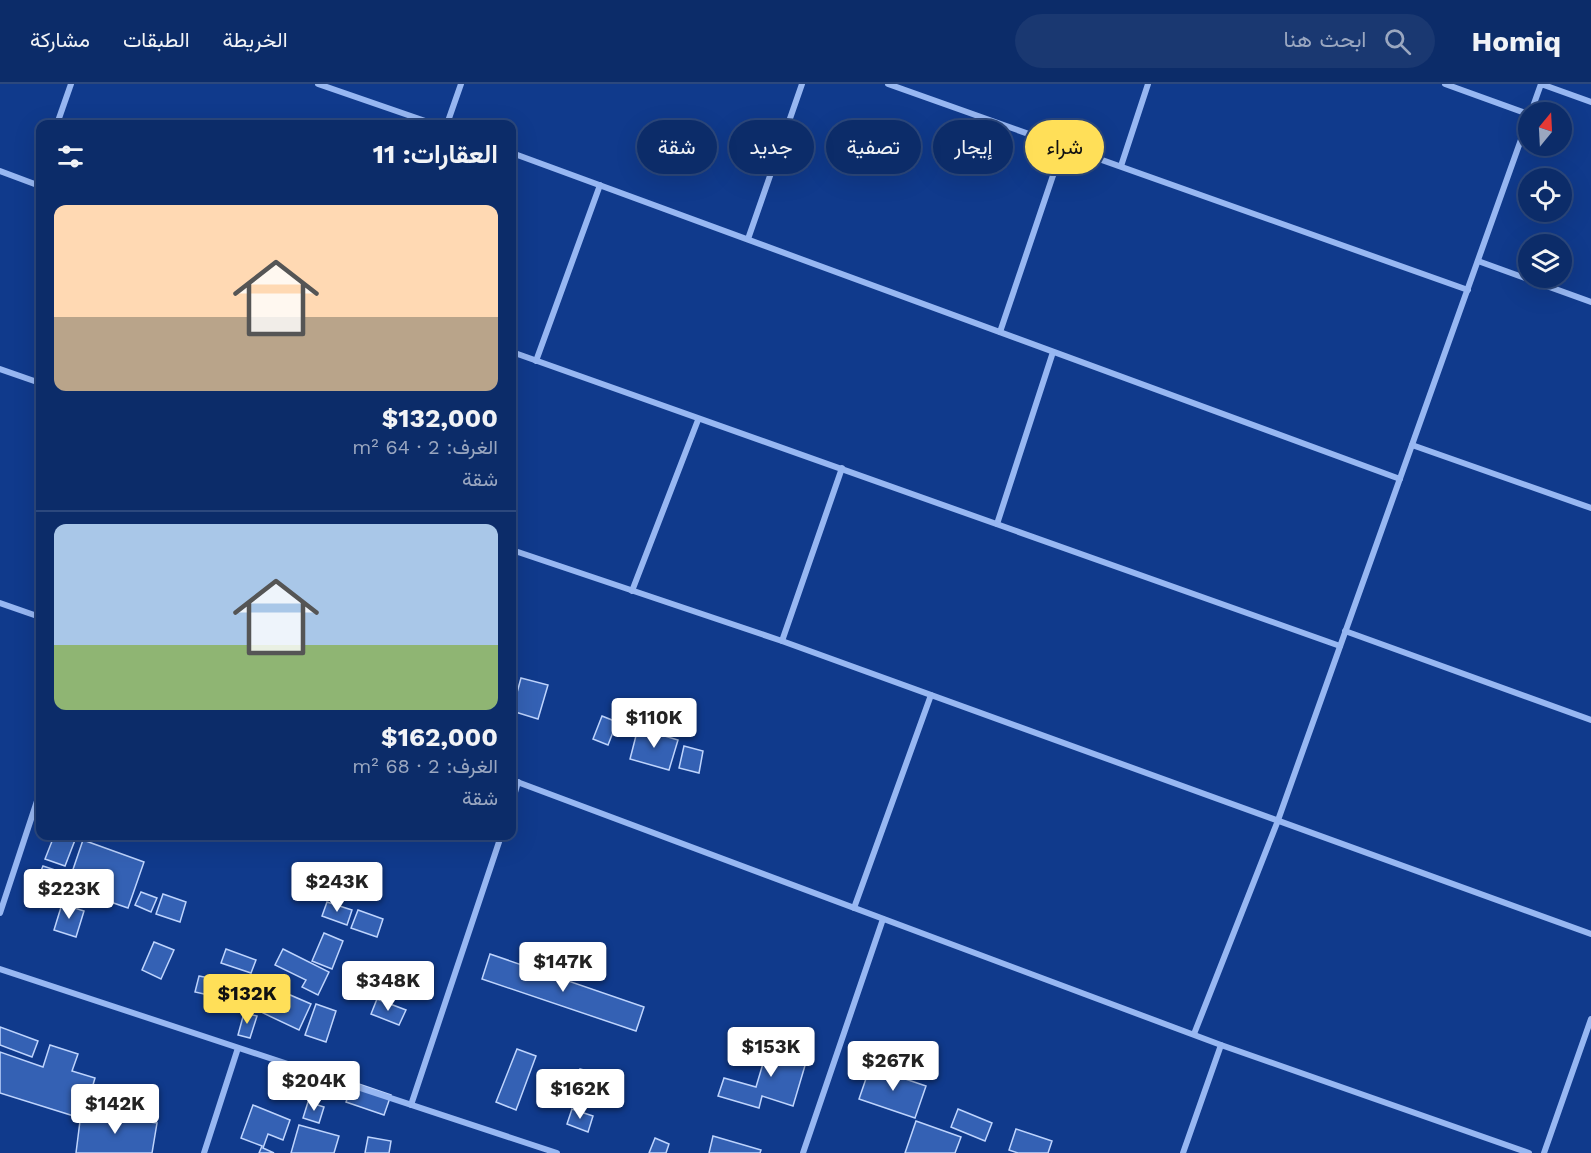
<!DOCTYPE html>
<html lang="ar">
<meta charset="utf-8">
<style>
:root{--surface:#0c2c69;--page:#1a3871;--text:#f1f3f6;--muted:#9aa7c0;--line:#2c487d;--accent:#ffdf58}
body{margin:0;font-family:"Work Sans",Vazirmatn,sans-serif;background:var(--page);color:var(--text);direction:rtl;height:100vh;display:flex;flex-direction:column;font-size:22px;white-space:nowrap}
*{box-sizing:border-box;margin:0}
p{font-size:20px;color:var(--muted)}
.icon{flex:none;width:33px;height:33px;fill:none;stroke:currentColor;stroke-width:2;stroke-linecap:round;stroke-linejoin:round}
.map{position:relative;flex:1;overflow:hidden;direction:ltr}
.side{position:absolute;left:36px;top:36px;width:480px;height:720px;display:flex;flex-direction:column;background:var(--surface);border-radius:12px;box-shadow:0 6px 24px #0002,0 0 0 2px var(--line);direction:rtl}
.side>*{flex:none}
.banner{position:absolute;left:534px;top:36px;width:570px;height:54px;direction:rtl;display:flex;gap:12px}
.needle{width:39px;rotate:18deg}
.controls{position:absolute;left:1518px;top:18px;display:grid;gap:12px}
.controls a{display:grid;place-items:center;width:54px;height:54px;border-radius:50%;background:var(--surface);box-shadow:0 6px 24px #0002,0 0 0 2px var(--line);font-size:30px}
.price{position:absolute;translate:-50% -51px;padding:0 14px;border-radius:6px;background:#fff;color:#222;font-size:20px;line-height:39px;filter:drop-shadow(0 2px 3px #0008)}
.price::after{content:'';position:absolute;left:50%;top:36px;width:18px;height:14px;margin-left:-9px;background:inherit;clip-path:polygon(0 0,100% 0,50% 100%)}
.price.active{background:var(--accent);color:#111}
ul{padding:0;list-style:none}
li{display:grid;align-content:center;gap:12px;height:318px;padding:0 18px}
li+li{border-top:2px solid var(--line)}
li span{display:grid;place-items:center;height:186px;border-radius:12px;color:#555}
li>.icon{margin-inline-start:auto}
span .icon{width:108px;height:108px;fill:#fffc;stroke-width:1}
li b{font-size:26px}
h2{display:flex;justify-content:space-between;align-items:center;height:72px;padding:0 18px;font-size:26px}
.chip{padding:0 21px;border-radius:27px;background:var(--surface);box-shadow:0 6px 24px #0002,0 0 0 2px var(--line);font-size:21px;line-height:54px}
.chip.active{background:var(--accent);color:#111}
header{display:flex;align-items:center;gap:36px;box-sizing:border-box;height:84px;padding:0 30px;background:var(--surface);border-bottom:2px solid var(--line)}
header strong{font-size:28px}
nav{display:flex;gap:33px;margin-inline-start:auto;font-size:21px}
.search{width:420px;height:54px;background:var(--page);display:flex;align-items:center;gap:15px;box-sizing:border-box;padding:0 21px;border-radius:33px;color:var(--muted);font-size:22px}
.map>svg:first-child{display:block}
.building{fill:#3461b4;stroke:#bed4fd;stroke-width:1.5}
.lines{fill:none;stroke-linecap:round;stroke-linejoin:round}
.street{stroke:#97b7f2;stroke-width:6}
</style>
<header>
<strong>Homiq</strong>
<div class="search"><svg class="icon" aria-label="search" viewBox="0 0 24 24"><circle cx="10" cy="10" r="6"/><path d="M15 15l6 6"/></svg>ابحث هنا</div>
<nav><a>الخريطة</a><a>الطبقات</a><a>مشاركة</a></nav>
</header>
<div class="map">
<svg width="1591" height="1069" viewBox="0 0 1591 1069">
<rect width="100%" height="100%" fill="#103a8c"/>
<g class="building">
<polygon points="521,594 548,601 538,635 512,627"/>
<polygon points="602,632 617,638 608,661 593,655"/>
<polygon points="638,644 678,656 669,686 630,675"/>
<polygon points="684,662 703,667 699,689 679,684"/>
<polygon points="54,752 75,756 65,782 45,775"/>
<polygon points="83,756 144,778 128,824 67,803"/>
<polygon points="43,782 70,791 64,808 36,799"/>
<polygon points="141,808 157,814 151,828 135,821"/>
<polygon points="163,810 186,818 180,838 156,830"/>
<polygon points="327,818 352,826 347,841 322,832"/>
<polygon points="62,820 84,827 76,853 54,846"/>
<polygon points="358,826 383,835 377,853 351,844"/>
<polygon points="324,849 343,857 332,885 312,877"/>
<polygon points="154,858 174,866 161,895 142,886"/>
<polygon points="226,865 256,876 251,889 221,879"/>
<polygon points="283,865 329,888 318,911 302,903 306,896 275,881"/>
<polygon points="490,870 644,923 636,947 482,895"/>
<polygon points="199,892 225,897 222,914 195,908"/>
<polygon points="233,899 250,904 245,922 228,917"/>
<polygon points="274,904 311,920 299,946 263,929"/>
<polygon points="377,915 406,926 399,941 371,930"/>
<polygon points="316,920 336,927 326,958 305,951"/>
<polygon points="244,929 257,932 250,954 238,951"/>
<polygon points="0,943 38,957 32,973 0,961"/>
<polygon points="770,956 809,968 793,1022 762,1012 759,1024 718,1012 724,994 756,1003"/>
<polygon points="50,961 78,970 72,987 95,994 88,1018 83,1016 77,1033 0,1009 0,968 43,983"/>
<polygon points="517,965 536,972 516,1026 496,1018"/>
<polygon points="870,983 926,1002 915,1034 859,1015"/>
<polygon points="580,985 603,991 598,1007 575,1001"/>
<polygon points="353,998 391,1011 384,1031 346,1018"/>
<polygon points="308,1018 324,1023 319,1039 303,1034"/>
<polygon points="253,1021 290,1036 283,1056 268,1050 263,1064 274,1069 259,1069 262,1062 241,1054"/>
<polygon points="572,1025 593,1032 588,1048 567,1040"/>
<polygon points="958,1025 992,1039 985,1057 951,1043"/>
<polygon points="81,1029 157,1039 152,1069 76,1069"/>
<polygon points="916,1037 961,1053 955,1069 905,1069"/>
<polygon points="299,1041 339,1052 334,1069 291,1069"/>
<polygon points="1016,1045 1052,1057 1048,1069 1018,1069 1009,1066"/>
<polygon points="713,1052 761,1066 760,1069 709,1069"/>
<polygon points="368,1053 391,1057 389,1069 365,1069"/>
<polygon points="655,1054 669,1060 666,1069 649,1069"/>
</g>
<g class="lines">
<g class="street">
<polyline points="318,0 434,40"/>
<polyline points="888,0 1468,206"/>
<polyline points="1445,0 1528,30"/>
<polyline points="1531,28 1541,0 1591,18"/>
<polyline points="57,40 71,0"/>
<polyline points="447,40 461,0"/>
<polyline points="512,69 1400,395"/>
<polyline points="1121,82 1148,0"/>
<polyline points="0,87 40,102"/>
<polyline points="36,100 40,87"/>
<polyline points="748,155 802,0"/>
<polyline points="1478,177 1591,218"/>
<polyline points="1000,248 1063,62"/>
<polyline points="512,268 1340,562"/>
<polyline points="536,277 600,101"/>
<polyline points="0,285 40,299"/>
<polyline points="1412,361 1591,424"/>
<polyline points="997,440 1053,268"/>
<polyline points="512,466 782,557 1591,850"/>
<polyline points="632,507 698,336"/>
<polyline points="0,519 40,533"/>
<polyline points="1345,547 1591,636"/>
<polyline points="782,557 842,384"/>
<polyline points="512,696 1221,961 1529,1069"/>
<polyline points="512,719 518,698"/>
<polyline points="854,824 931,611"/>
<polyline points="0,829 40,708"/>
<polyline points="0,885 557,1069"/>
<polyline points="1194,950 1277,739 1528,36"/>
<polyline points="411,1021 501,752"/>
<polyline points="204,1069 238,964"/>
<polyline points="803,1069 883,835"/>
<polyline points="1183,1069 1221,961"/>
<polyline points="1544,1069 1591,935"/>
</g>
</g>
</svg>
<div class="controls">
<a><svg class="needle" viewBox="-14 -14 28 28"><path d="M0-13l5 13h-10z" fill="#e53935"/><path d="M0 13l5-13h-10z" fill="#9aa7c0"/></svg></a>
<a><svg class="icon" aria-label="locate" viewBox="0 0 24 24"><circle cx="12" cy="12" r="6"/><path d="M12 2v4M12 18v4M2 12h4M18 12h4"/></svg></a>
<a><svg class="icon" aria-label="layers" viewBox="0 0 24 24"><path d="M12 4l9 5-9 5-9-5zM3 14l9 5 9-5"/></svg></a>
</div>
<b class="price" style="left:654px;top:665px">$110K</b>
<b class="price" style="left:337px;top:829px">$243K</b>
<b class="price" style="left:69px;top:836px">$223K</b>
<b class="price" style="left:563px;top:909px">$147K</b>
<b class="price" style="left:388px;top:928px">$348K</b>
<b class="price active" style="left:247px;top:941px">$132K</b>
<b class="price" style="left:771px;top:994px">$153K</b>
<b class="price" style="left:893px;top:1008px">$267K</b>
<b class="price" style="left:314px;top:1028px">$204K</b>
<b class="price" style="left:580px;top:1036px">$162K</b>
<b class="price" style="left:115px;top:1051px">$142K</b>
<div class="banner">
<a class="chip active">شراء</a>
<a class="chip">إيجار</a>
<a class="chip">تصفية</a>
<a class="chip">جديد</a>
<a class="chip">شقة</a>
</div>
<section class="side">
<h2>العقارات: 11<svg class="icon" aria-label="filters" viewBox="0 0 24 24"><path d="M4 7h16M4 17h16"/><circle cx="9" cy="7" r="2"/><circle cx="15" cy="17" r="2"/></svg></h2>
<ul>
<li><span style="background:linear-gradient(#ffd9b3 60%,#b9a48a 0)"><svg class="icon" aria-label="home" viewBox="0 0 24 24"><path d="M3 11l9-7 9 7M6 9v11h12V9"/></svg></span><div><b>$132,000</b><p>الغرف: 2 · 64 m²</p><p>شقة</p></div></li>
<li><span style="background:linear-gradient(#a9c7e8 65%,#8fb573 0)"><svg class="icon" aria-label="home" viewBox="0 0 24 24"><path d="M3 11l9-7 9 7M6 9v11h12V9"/></svg></span><div><b>$162,000</b><p>الغرف: 2 · 68 m²</p><p>شقة</p></div></li>
</ul>
</section>
</div>
